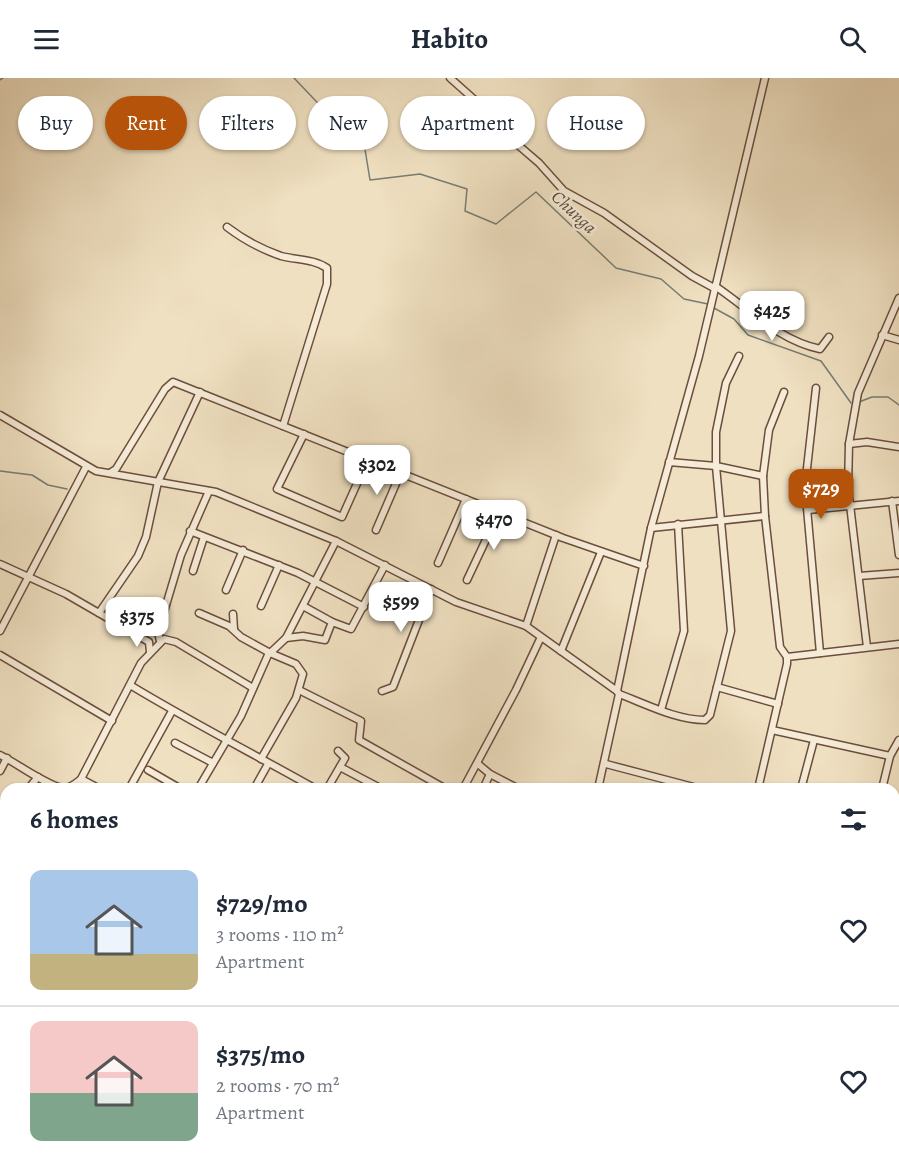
<!DOCTYPE html>
<meta charset="utf-8">
<style>
:root{--surface:#fff;--page:#f2f2f3;--text:#1f2937;--muted:#747a83;--line:#e0e1e3;--accent:#b45309}
body{margin:0;font-family:Alegreya,serif;background:var(--page);color:var(--text);height:100vh;display:flex;flex-direction:column;font-size:22px;white-space:nowrap}
*{box-sizing:border-box;margin:0}
p{font-size:20px;color:var(--muted)}
.icon{flex:none;width:33px;height:33px;fill:none;stroke:currentColor;stroke-width:2;stroke-linecap:round;stroke-linejoin:round}
.map{position:relative;flex:1;overflow:hidden}
.side{position:absolute;left:0px;top:705px;width:900px;height:384px;display:flex;flex-direction:column;background:var(--surface);border-radius:18px 18px 0 0;box-shadow:0 2px 4px #0004}
.side>*{flex:none}
.hud{position:absolute;left:18px;top:18px;width:864px;height:54px;display:flex;gap:12px}
.price{position:absolute;translate:-50% -51px;padding:0 14px;border-radius:12px;background:#fff;color:#222;font-size:20px;line-height:39px;filter:drop-shadow(0 2px 3px #0008)}
.price::after{content:'';position:absolute;left:50%;top:36px;width:18px;height:14px;margin-left:-9px;background:inherit;clip-path:polygon(0 0,100% 0,50% 100%)}
.price.current{background:var(--accent);color:#fff}
ul{padding:0;list-style:none}
li{display:flex;align-items:center;gap:18px;height:150px;padding:0 30px}
li+li{border-top:2px solid var(--line)}
li span{display:grid;place-items:center;flex:none;width:168px;height:120px;border-radius:12px;color:#555}
li>.icon{margin-inline-start:auto}
span .icon{width:72px;height:72px;fill:#fffc;stroke-width:1}
li b{font-size:26px}
h2{display:flex;justify-content:space-between;align-items:center;height:72px;padding:0 30px;font-size:26px}
.chip{padding:0 21px;border-radius:27px;background:var(--surface);box-shadow:0 2px 4px #0004;font-size:21px;line-height:54px}
.chip.current{background:var(--accent);color:#fff}
header{display:flex;justify-content:space-between;align-items:center;height:78px;padding:0 30px;background:var(--surface);font-size:27px;font-weight:700}
.map>svg:first-child{display:block}
.lines{fill:none;stroke-linecap:round;stroke-linejoin:round}
.stream{stroke:#767d73;stroke-width:1.5}
.minor-casing{stroke:#6c4e3d;stroke-width:9}
.minor{stroke:#f5ebd7;stroke-width:6}
.labels{text-anchor:middle;stroke-width:5;stroke-linejoin:round;paint-order:stroke}
.water-label{font-size:18px;font-style:italic;fill:#5c4e42;stroke:#f5ebd7}
</style>
<header><svg class="icon" aria-label="menu" viewBox="0 0 24 24"><path d="M4 6h16M4 12h16M4 18h16"/></svg>Habito<svg class="icon" aria-label="search" viewBox="0 0 24 24"><circle cx="10" cy="10" r="6"/><path d="M15 15l6 6"/></svg></header>
<div class="map">
<svg width="899" height="1089" viewBox="0 0 899 1089">
<rect width="100%" height="100%" fill="#efe0c1"/>
<filter id="stains"><feTurbulence type="fractalNoise" baseFrequency=".00333" numOctaves="4"/><feColorMatrix values="0 0 0 0 .2 0 0 0 0 .09 0 0 0 0 .02 0 0 0 .5 -.17"/></filter>
<radialGradient id="worn" r=".72"><stop offset=".6" stop-color="#630" stop-opacity="0"/><stop offset="1" stop-color="#630" stop-opacity=".3"/></radialGradient>
<g class="lines">
<g class="stream">
<polyline points="294,0 332,40 362,53 370,102 420,96 467,111 465,133 496,146 536,114 616,190 661,201 684,221 708,226"/>
<polyline points="0,2 3,0"/>
<polyline points="714,230 734,241 748,257 821,283 851,325"/>
<polyline points="859,324 872,319 888,319 899,327"/>
<polyline points="0,393 32,397 48,407 67,411"/>
<polyline points="0,1014 6,1021"/>
<polyline points="48,1083 50,1089"/>
</g>
<defs>
<g id="minor">
<polyline points="450,0 476,23 504,55 539,85 564,113 604,135 692,198 714,210"/>
<path d="M227 149C244 162 261 171 281 178 297 182 314 181 327 190V206L283 348"/>
<path d="M715 208C749 231 780 263 820 271L829 259"/>
<polyline points="882,257 899,262"/>
<polyline points="816,310 805,408 820,575"/>
<polyline points="784,314 769,352 763,398 765,438 780,569 787,579"/>
<polyline points="0,337 96,393 216,414 336,463 456,524 526,548 617,613"/>
<polyline points="304,356 277,411 342,439 368,381"/>
<polyline points="849,366 858,315 899,220"/>
<polyline points="669,384 716,388 763,398"/>
<polyline points="110,395 116,391 165,311 173,304 563,460 644,488"/>
<polyline points="892,423 899,477"/>
<polyline points="808,432 899,423"/>
<polyline points="651,450 765,438"/>
<polyline points="376,452 401,394"/>
<polyline points="190,453 298,495 364,529"/>
<polyline points="438,485 466,421"/>
<polyline points="0,486 66,516 149,564 150,574"/>
<polyline points="193,493 204,459"/>
<polyline points="859,498 899,495"/>
<polyline points="467,502 499,434"/>
<polyline points="226,512 243,472"/>
<polyline points="261,528 279,487"/>
<polyline points="303,528 332,544 351,551 385,487"/>
<polyline points="99,535 138,478 146,459 158,404 200,314"/>
<polyline points="199,535 229,548 241,559 270,575 296,586 303,596 296,620 261,681"/>
<polyline points="233,536 234,551"/>
<polyline points="526,548 556,457"/>
<polyline points="0,553 86,389"/>
<polyline points="286,560 303,558 325,562 332,544"/>
<polyline points="160,563 158,554 181,477 209,413"/>
<polyline points="867,569 848,410 849,366 867,364 899,369"/>
<polyline points="561,573 601,474"/>
<polyline points="0,577 112,643"/>
<path d="M130 607C191 644 254 676 316 711"/>
<polyline points="717,609 778,626"/>
<polyline points="299,612 361,643 359,662 446,711"/>
<polyline points="382,613 393,609 431,511"/>
<path d="M619 616C646 626 676 642 705 642L710 637 731 553 716 388V354L726 305 739 278"/>
<polyline points="661,632 684,553 678,446"/>
<polyline points="772,652 890,678"/>
<polyline points="175,665 213,685"/>
<path d="M0 677C15 684 50 710 64 710 71 710 76 705 81 701L141 585 164 561 176 564 253 610"/>
<polyline points="478,686 490,696 519,711"/>
<polyline points="606,686 701,711"/>
<polyline points="340,689 380,710"/>
<polyline points="148,692 181,711"/>
<polyline points="0,693 7,680"/>
<polyline points="81,701 100,711"/>
<polyline points="28,711 38,699"/>
<polyline points="129,711 172,633"/>
<polyline points="198,711 241,638 268,577 286,560 336,463"/>
<polyline points="254,711 268,686"/>
<polyline points="327,711 345,680 338,673"/>
<polyline points="463,711 516,612 541,559"/>
<polyline points="483,711 490,696"/>
<polyline points="598,711 619,616 617,613 651,450 699,278 765,0"/>
<polyline points="758,711 787,586 787,579 899,566"/>
<polyline points="801,711 814,662"/>
<polyline points="882,711 890,678 899,662"/>
<polyline points="0,759 6,749"/>
<polyline points="894,789 899,785"/>
<polyline points="894,811 899,817"/>
<polyline points="0,825 6,817"/>
<polyline points="894,870 899,866"/>
<polyline points="0,896 6,885"/>
<polyline points="0,914 6,918"/>
<polyline points="894,930 899,926"/>
<polyline points="894,974 899,981"/>
<polyline points="4,980 6,977"/>
<polyline points="894,1038 899,1034"/>
<polyline points="894,1057 899,1064"/>
<polyline points="312,1083 324,1089"/>
<polyline points="467,1083 479,1089"/>
<polyline points="611,1083 619,1089"/>
<polyline points="676,1083 681,1089"/>
<polyline points="734,1083 739,1089"/>
<polyline points="794,1083 799,1089"/>
<polyline points="854,1083 859,1089"/>
<polyline points="70,1089 73,1083"/>
<polyline points="119,1089 122,1083"/>
<polyline points="237,1089 240,1083"/>
<polyline points="260,1089 263,1083"/>
<polyline points="361,1089 365,1083"/>
<polyline points="456,1089 461,1083"/>
<polyline points="555,1089 558,1083"/>
<polyline points="753,1089 761,1083"/>
</g>
</defs>
<use href="#minor" class="minor-casing"/>
<use href="#minor" class="minor"/>
</g>
<g class="labels">
<g class="water-label">
<text transform="translate(574 134) rotate(43)" y="6">Chunga</text>
</g>
</g>
<rect width="100%" height="100%" filter="url(#stains)"/>
<rect width="100%" height="100%" fill="url(#worn)"/>
</svg>
<b class="price" style="left:772px;top:264px">$425</b>
<b class="price" style="left:377px;top:418px">$302</b>
<b class="price current" style="left:821px;top:442px">$729</b>
<b class="price" style="left:494px;top:473px">$470</b>
<b class="price" style="left:401px;top:555px">$599</b>
<b class="price" style="left:137px;top:570px">$375</b>
<div class="hud">
<a class="chip">Buy</a>
<a class="chip current">Rent</a>
<a class="chip">Filters</a>
<a class="chip">New</a>
<a class="chip">Apartment</a>
<a class="chip">House</a>
</div>
<section class="side">
<h2>6 homes<svg class="icon" aria-label="filters" viewBox="0 0 24 24"><path d="M4 7h16M4 17h16"/><circle cx="9" cy="7" r="2"/><circle cx="15" cy="17" r="2"/></svg></h2>
<ul>
<li><span style="background:linear-gradient(#a9c7e8 70%,#c2b280 0)"><svg class="icon" aria-label="home" viewBox="0 0 24 24"><path d="M3 11l9-7 9 7M6 9v11h12V9"/></svg></span><div><b>$729/mo</b><p>3 rooms · 110 m²</p><p>Apartment</p></div><svg class="icon" aria-label="heart" viewBox="0 0 24 24"><path d="M12 20l-8-8c-3-5 5-10 8-4 3-6 11-1 8 4z"/></svg></li>
<li><span style="background:linear-gradient(#f6c9c9 60%,#7fa58c 0)"><svg class="icon" aria-label="home" viewBox="0 0 24 24"><path d="M3 11l9-7 9 7M6 9v11h12V9"/></svg></span><div><b>$375/mo</b><p>2 rooms · 70 m²</p><p>Apartment</p></div><svg class="icon" aria-label="heart" viewBox="0 0 24 24"><path d="M12 20l-8-8c-3-5 5-10 8-4 3-6 11-1 8 4z"/></svg></li>
</ul>
</section>
</div>
